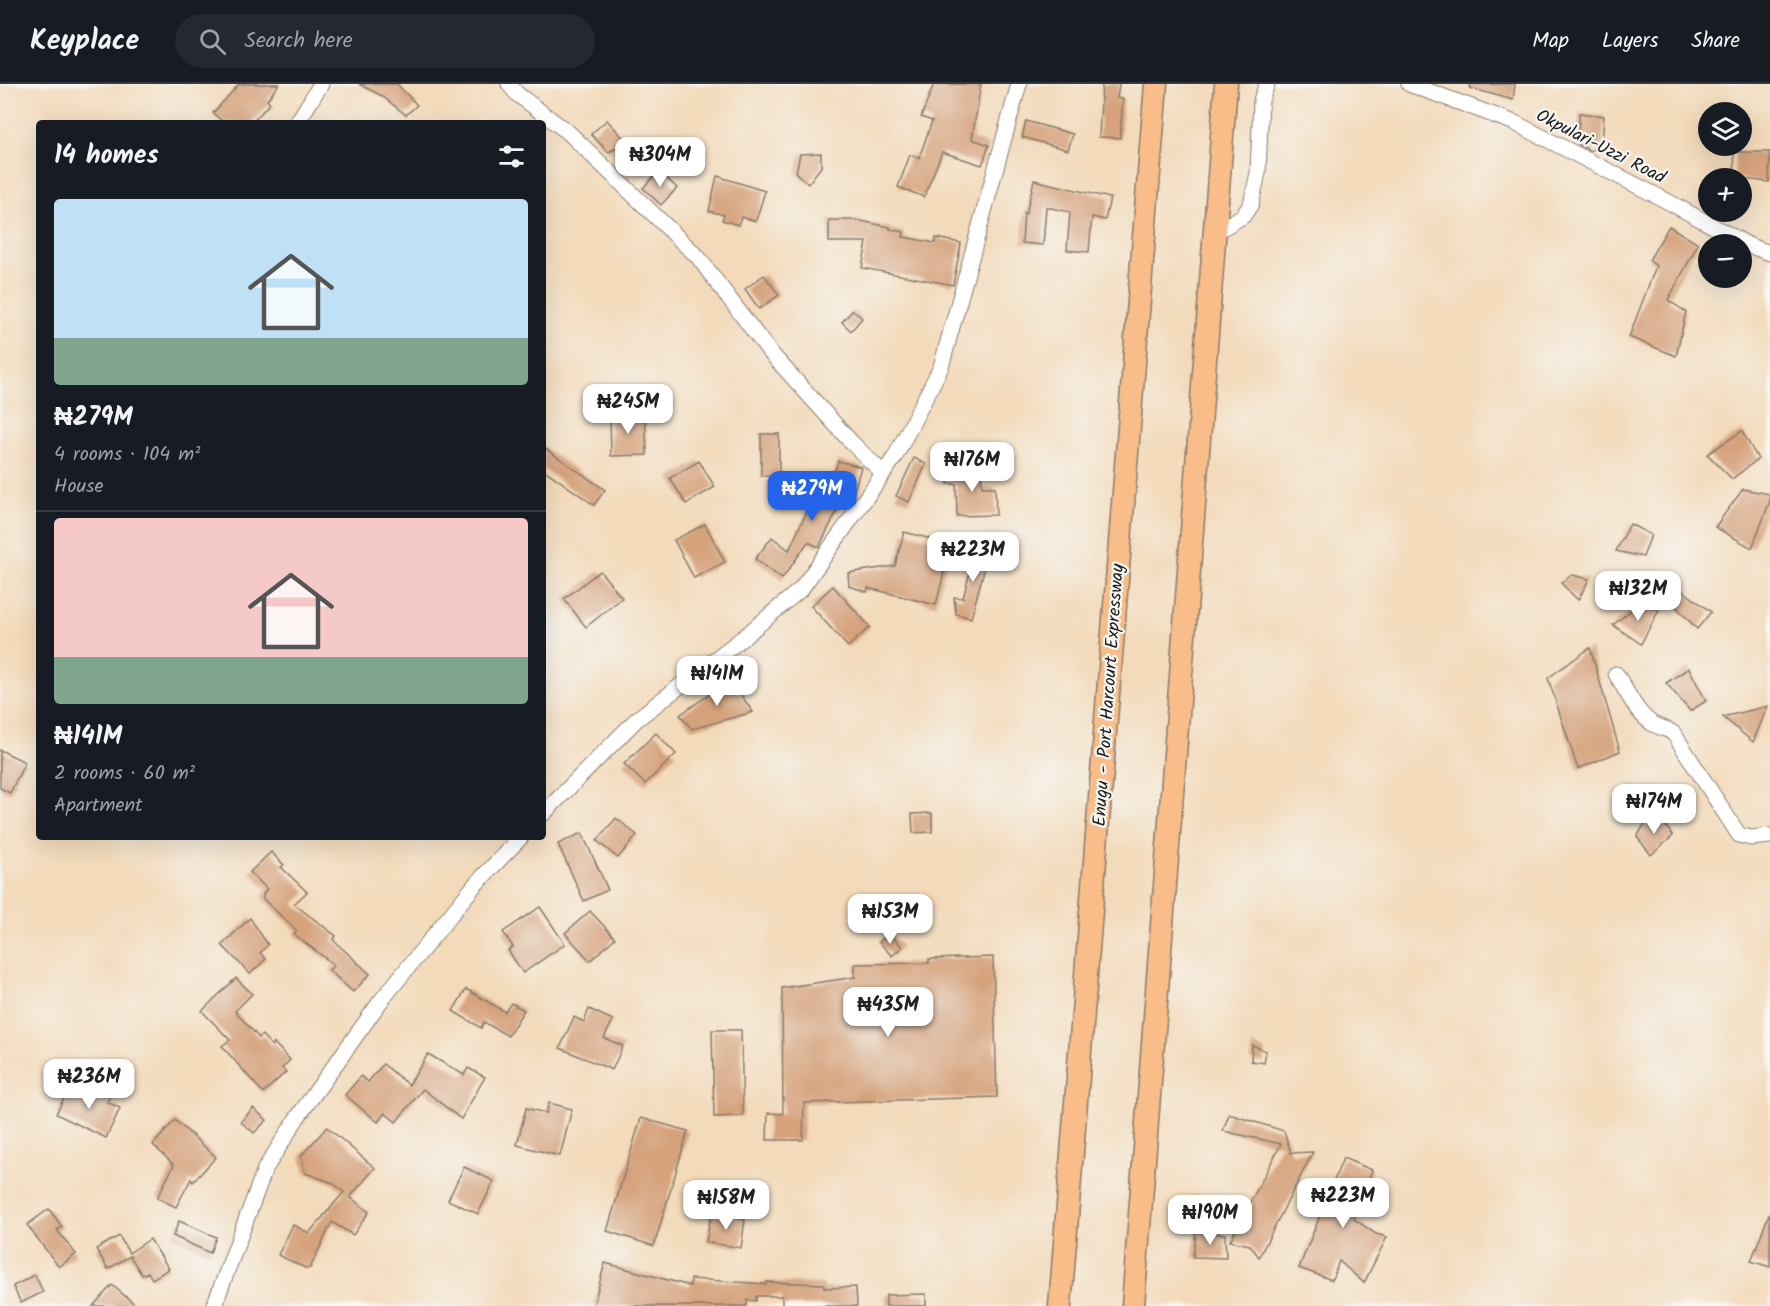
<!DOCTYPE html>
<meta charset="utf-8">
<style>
:root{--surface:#171b24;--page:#242831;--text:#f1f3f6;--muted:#9ea1a6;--line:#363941;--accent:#2563eb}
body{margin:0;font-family:Kalam,sans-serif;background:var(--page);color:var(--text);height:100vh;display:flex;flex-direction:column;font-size:22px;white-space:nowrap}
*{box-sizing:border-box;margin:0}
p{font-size:20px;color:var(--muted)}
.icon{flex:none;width:33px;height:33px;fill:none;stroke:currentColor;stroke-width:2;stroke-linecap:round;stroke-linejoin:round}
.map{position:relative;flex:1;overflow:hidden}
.panel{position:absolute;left:36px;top:36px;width:510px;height:720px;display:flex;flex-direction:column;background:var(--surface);border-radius:6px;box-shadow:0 6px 24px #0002}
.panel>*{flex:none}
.tools{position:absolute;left:1698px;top:18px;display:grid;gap:12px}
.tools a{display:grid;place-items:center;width:54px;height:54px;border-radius:50%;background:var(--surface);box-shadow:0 6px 24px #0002;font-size:30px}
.price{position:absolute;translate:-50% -51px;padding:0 14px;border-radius:12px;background:#fff;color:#222;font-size:20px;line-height:39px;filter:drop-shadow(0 2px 3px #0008)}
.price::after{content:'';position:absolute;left:50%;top:36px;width:18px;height:14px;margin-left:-9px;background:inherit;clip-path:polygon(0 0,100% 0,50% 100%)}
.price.selected{background:var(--accent);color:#fff}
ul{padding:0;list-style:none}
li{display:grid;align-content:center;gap:12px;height:318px;padding:0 18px}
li+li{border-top:2px solid var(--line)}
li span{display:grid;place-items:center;height:186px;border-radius:6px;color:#555}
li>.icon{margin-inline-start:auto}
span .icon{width:108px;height:108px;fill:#fffc;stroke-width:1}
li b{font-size:26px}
h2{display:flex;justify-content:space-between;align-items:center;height:72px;padding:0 18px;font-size:26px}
header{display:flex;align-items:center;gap:36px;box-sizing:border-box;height:84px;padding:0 30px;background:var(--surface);border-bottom:2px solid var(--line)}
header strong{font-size:28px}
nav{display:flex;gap:33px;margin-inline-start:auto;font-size:21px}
.search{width:420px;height:54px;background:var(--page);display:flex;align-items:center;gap:15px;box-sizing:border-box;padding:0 21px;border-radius:33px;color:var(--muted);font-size:22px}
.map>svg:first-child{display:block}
.building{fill:#d5a27c}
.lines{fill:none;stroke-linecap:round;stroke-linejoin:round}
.minor-casing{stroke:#887b6b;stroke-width:17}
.highway-casing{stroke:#887b6b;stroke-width:25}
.minor{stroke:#fff;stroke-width:15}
.highway{stroke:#f8bd89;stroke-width:22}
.labels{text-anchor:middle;stroke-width:4.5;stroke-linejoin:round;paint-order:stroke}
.street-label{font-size:18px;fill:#1c1c1c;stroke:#f6f6f2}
</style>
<header>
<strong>Keyplace</strong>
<div class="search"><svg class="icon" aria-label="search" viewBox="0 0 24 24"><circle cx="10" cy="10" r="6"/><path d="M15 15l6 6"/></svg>Search here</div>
<nav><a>Map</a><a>Layers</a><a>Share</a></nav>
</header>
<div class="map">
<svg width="1770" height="1222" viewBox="0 0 1770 1222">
<rect width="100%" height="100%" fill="#f6f6f2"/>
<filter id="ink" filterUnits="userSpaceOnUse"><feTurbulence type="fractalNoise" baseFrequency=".0167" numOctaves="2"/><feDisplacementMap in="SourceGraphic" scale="12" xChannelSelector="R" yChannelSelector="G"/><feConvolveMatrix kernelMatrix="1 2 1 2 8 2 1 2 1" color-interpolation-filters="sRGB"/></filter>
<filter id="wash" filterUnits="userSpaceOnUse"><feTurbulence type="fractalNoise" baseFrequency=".008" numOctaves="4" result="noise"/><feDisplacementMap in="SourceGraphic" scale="24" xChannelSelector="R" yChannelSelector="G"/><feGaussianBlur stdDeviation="1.35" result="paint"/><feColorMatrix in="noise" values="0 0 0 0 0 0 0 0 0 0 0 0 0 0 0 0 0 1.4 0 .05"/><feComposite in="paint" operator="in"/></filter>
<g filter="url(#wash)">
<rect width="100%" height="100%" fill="#f3daba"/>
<g id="blocks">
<g class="building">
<polygon points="239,0 279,0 267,16 270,19 252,39 224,39 213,29"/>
<polygon points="359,0 397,0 417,21 406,31 382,12"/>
<polygon points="934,0 981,0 972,55 989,61 982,81 942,68 924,113 898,103 910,71 919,74 932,37 921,33"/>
<polygon points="1102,0 1119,0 1117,14 1123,15 1120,54 1099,53"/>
<polygon points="1471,0 1515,0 1513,16 1470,4"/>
<polygon points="1579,29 1604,32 1602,62 1590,67 1578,60"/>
<polygon points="607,36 628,59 608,68 591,50"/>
<polygon points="1026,37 1073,50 1068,66 1022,53"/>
<polygon points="1734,68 1770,68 1769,98 1735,94"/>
<polygon points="821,69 821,83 808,100 796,89 800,70"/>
<polygon points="659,87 677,104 661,121 643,104"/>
<polygon points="717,92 765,107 756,137 741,133 738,141 722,136 724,131 709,127"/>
<polygon points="1034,96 1110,114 1105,136 1092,133 1089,168 1067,166 1070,128 1046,123 1043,161 1022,159 1024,129 1026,130"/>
<polygon points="829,136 856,136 890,143 890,145 904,148 903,153 935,159 936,154 961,159 953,201 862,184 867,158 829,158"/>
<polygon points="1669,142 1698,160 1668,216 1686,228 1676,272 1629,253 1656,182 1649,176"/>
<polygon points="764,191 779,211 759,225 745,205"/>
<polygon points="853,226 862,234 851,247 842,238"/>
<polygon points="645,330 647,371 611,372 610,331"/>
<polygon points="1742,347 1758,375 1732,395 1707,370"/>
<rect x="761" y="350" width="18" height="42"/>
<polygon points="543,363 605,406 594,421 543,385"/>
<polygon points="914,374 926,380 909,418 896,412"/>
<polygon points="699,377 715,403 686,420 670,394"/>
<polygon points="838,377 861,383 851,417 850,419 842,417 819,463 808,458 782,495 755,475 772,453 789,466 813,414 825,419"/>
<polygon points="981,385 982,403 995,403 996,431 957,432 956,400 948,400 947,386"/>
<polygon points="1743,405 1770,410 1770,417 1752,464 1715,443"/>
<polygon points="705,440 725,478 694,494 674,456"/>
<polygon points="1630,440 1651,451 1643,473 1616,467"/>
<polygon points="904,448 951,460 936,521 868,504 867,508 849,502 848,489 895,482"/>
<polygon points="977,461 990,464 971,534 956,530 954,513 963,514"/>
<polygon points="600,487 622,514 586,543 564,515"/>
<polygon points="1572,491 1589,495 1578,516 1561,499"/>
<polygon points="1666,494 1711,528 1697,545 1654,499"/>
<polygon points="833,502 870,543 848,563 811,522"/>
<polygon points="1641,518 1659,526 1641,560 1613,541"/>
<polygon points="1590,564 1620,667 1578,685 1548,594"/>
<polygon points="1689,584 1706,617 1690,627 1666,599"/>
<polygon points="730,596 753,628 692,645 680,631"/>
<polygon points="1768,622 1753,658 1723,633"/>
<polygon points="656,649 676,670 645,700 624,680"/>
<polygon points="0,666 25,678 10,709 0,704"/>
<polygon points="932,729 932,748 913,749 912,730"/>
<polygon points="1657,730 1673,752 1651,771 1637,753 1644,741"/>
<polygon points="616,734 637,751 618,774 597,757"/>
<polygon points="582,749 608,806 584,817 558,760"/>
<polygon points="271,768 284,781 281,783 307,808 294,820 336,852 333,856 370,890 353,908 329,886 334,881 294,850 297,847 263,815 263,810 267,805 250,788"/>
<polygon points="540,823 565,860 523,889 508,866 513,863 503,848"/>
<polygon points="590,827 615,854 590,877 565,849"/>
<polygon points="250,834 268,861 260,869 266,875 250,890 222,861"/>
<polygon points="889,849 902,863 892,872 879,858"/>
<polygon points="993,873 997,1013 804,1019 803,1056 767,1056 768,1029 783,1030 782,904 855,893 855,880 929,879 929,875"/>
<polygon points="236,894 252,910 235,927 259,954 262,951 272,962 274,959 290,976 282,984 286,988 263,1009 222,962 230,956 202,927"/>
<polygon points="466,905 505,928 511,919 524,926 508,952 484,938 481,944 453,927"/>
<polygon points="589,925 613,936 604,954 623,962 612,986 560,964 574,933 584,938"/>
<polygon points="712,946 741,946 743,1032 714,1033"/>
<polygon points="1252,961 1266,967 1264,979 1251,977"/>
<polygon points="428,970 464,991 468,984 485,993 461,1035 423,1005 396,1038 385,1029 378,1038 345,1011 361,992 368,998 383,980 409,1001"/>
<polygon points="72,998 90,1007 92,1004 110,1012 107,1018 120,1024 106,1054 56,1030"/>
<polygon points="549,1019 572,1025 560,1072 517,1061 526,1024 546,1029"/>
<polygon points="253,1024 267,1036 254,1049 241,1038"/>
<polygon points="1229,1030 1284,1047 1291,1069 1313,1068 1259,1173 1250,1161 1230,1157 1281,1060 1223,1047"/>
<polygon points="641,1034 688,1047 654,1162 607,1147"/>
<polygon points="175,1036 216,1073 193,1098 191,1095 176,1123 157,1114 174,1081 153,1061"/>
<polygon points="327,1043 375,1084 350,1113 369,1128 353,1151 332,1138 310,1184 305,1184 278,1171 293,1141 309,1149 344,1108 333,1099 305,1089 301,1072"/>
<polygon points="1343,1074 1372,1086 1354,1135 1376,1150 1387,1153 1364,1199 1339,1177 1332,1196 1299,1184"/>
<polygon points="464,1083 494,1097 478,1130 448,1116"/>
<polygon points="49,1125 62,1143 57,1146 76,1170 59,1183 27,1141"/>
<polygon points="711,1130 745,1136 741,1164 706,1158"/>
<polygon points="1769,1130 1770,1130 1770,1183 1751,1177"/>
<polygon points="179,1137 216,1153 210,1169 173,1152"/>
<polygon points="1196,1148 1225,1150 1226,1174 1193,1173"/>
<polygon points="119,1152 129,1169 150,1155 169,1185 152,1195 148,1188 142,1191 130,1172 108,1185 96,1165"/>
<polygon points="605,1179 690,1202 691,1195 766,1200 766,1198 824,1200 824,1204 856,1203 857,1222 782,1222 782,1212 756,1212 756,1217 747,1216 747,1222 593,1222"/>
<polygon points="35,1191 43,1208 21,1219 13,1202"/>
<polygon points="112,1201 137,1222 93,1222"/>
<polygon points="926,1210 926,1222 886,1222 886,1211"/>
</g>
</g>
</g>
<g filter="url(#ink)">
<use href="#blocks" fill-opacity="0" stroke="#887b6b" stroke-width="1.5"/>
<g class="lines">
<defs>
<g id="minor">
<polyline points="509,0 517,10 569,49 698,173 768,266 852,359 882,388"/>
<polyline points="1409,0 1515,39 1665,116 1750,162 1770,169"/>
<polyline points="297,39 321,0"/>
<polyline points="1214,149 1243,132 1251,120 1258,89 1261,16 1267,0"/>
<path d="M1616 590C1626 605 1636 630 1653 640 1660 644 1667 644 1674 650L1739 751 1751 754 1770 752"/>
<polyline points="543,730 637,635 744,553 801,505 895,373 941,283 1019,0"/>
<polyline points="214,1222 265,1085 297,1034 380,918 474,802 521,753"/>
</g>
<g id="highway">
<polyline points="1060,1222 1156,0"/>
<polyline points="1133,1222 1226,0"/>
</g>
</defs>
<use href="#minor" class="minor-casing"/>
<use href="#highway" class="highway-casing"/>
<use href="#minor" class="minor"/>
<use href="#highway" class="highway"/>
</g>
</g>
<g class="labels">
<g class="street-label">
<text transform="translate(1601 62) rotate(27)" y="6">Okpulari-Uzzi Road</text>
<text transform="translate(1108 611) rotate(-86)" y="6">Enugu - Port Harcourt Expressway</text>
</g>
</g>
</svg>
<div class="tools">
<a><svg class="icon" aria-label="layers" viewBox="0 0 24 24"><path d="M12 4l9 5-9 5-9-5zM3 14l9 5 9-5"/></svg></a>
<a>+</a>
<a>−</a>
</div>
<b class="price" style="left:660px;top:104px">₦304M</b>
<b class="price" style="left:628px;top:351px">₦245M</b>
<b class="price" style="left:972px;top:409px">₦176M</b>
<b class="price selected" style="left:812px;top:438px">₦279M</b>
<b class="price" style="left:973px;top:499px">₦223M</b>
<b class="price" style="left:1638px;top:538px">₦132M</b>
<b class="price" style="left:717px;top:623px">₦141M</b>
<b class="price" style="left:1654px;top:751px">₦174M</b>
<b class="price" style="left:890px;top:861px">₦153M</b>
<b class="price" style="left:888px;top:954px">₦435M</b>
<b class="price" style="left:89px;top:1026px">₦236M</b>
<b class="price" style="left:1343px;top:1145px">₦223M</b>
<b class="price" style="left:726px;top:1147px">₦158M</b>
<b class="price" style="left:1210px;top:1162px">₦190M</b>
<section class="panel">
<h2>14 homes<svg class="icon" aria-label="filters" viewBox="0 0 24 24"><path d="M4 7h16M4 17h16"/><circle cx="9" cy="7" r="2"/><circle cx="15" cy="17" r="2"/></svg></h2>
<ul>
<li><span style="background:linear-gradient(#bfe0f5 75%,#7fa58c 0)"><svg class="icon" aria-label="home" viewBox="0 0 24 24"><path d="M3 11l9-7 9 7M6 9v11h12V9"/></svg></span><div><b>₦279M</b><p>4 rooms · 104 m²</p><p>House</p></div></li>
<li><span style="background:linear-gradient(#f6c9c9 75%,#7fa58c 0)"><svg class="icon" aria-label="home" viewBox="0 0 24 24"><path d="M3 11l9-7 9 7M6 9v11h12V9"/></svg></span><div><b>₦141M</b><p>2 rooms · 60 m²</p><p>Apartment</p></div></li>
</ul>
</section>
</div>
